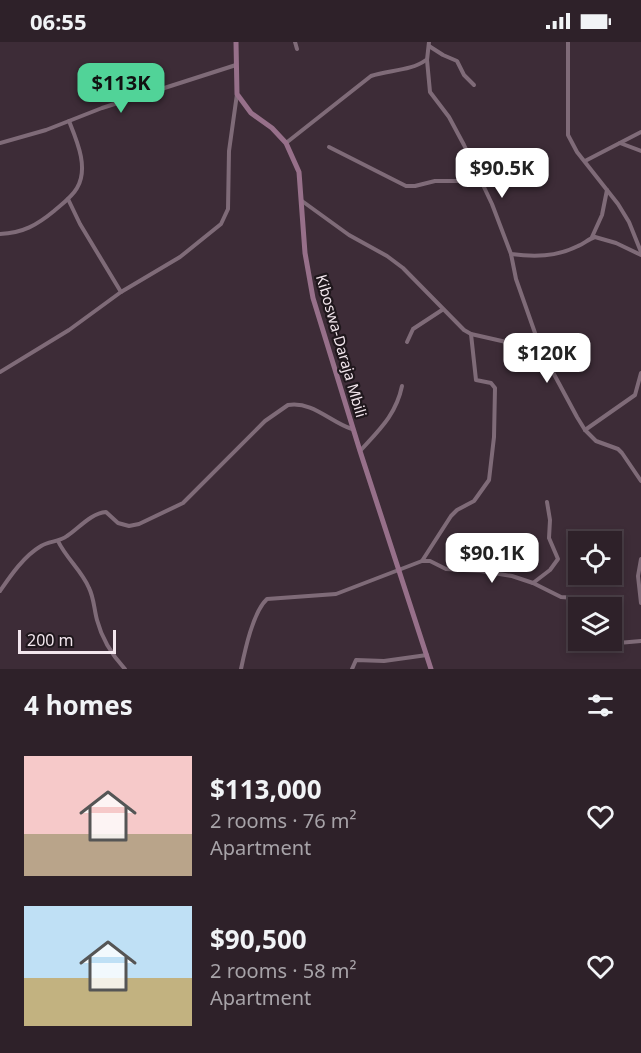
<!DOCTYPE html>
<meta charset="utf-8">
<style>
:root{--surface:#2e2129;--page:#3a2e35;--text:#f1f3f6;--muted:#a7a3a8;--line:#493e46;--accent:#51d398}
body{margin:0;font-family:"Noto Sans",sans-serif;background:var(--page);color:var(--text);height:100vh;display:flex;flex-direction:column;font-size:22px;white-space:nowrap}
*{box-sizing:border-box;margin:0}
p{font-size:20px;color:var(--muted)}
.icon{flex:none;width:33px;height:33px;fill:none;stroke:currentColor;stroke-width:2;stroke-linecap:round;stroke-linejoin:round}
.map{position:relative;height:627px;overflow:hidden}
.panel{display:flex;flex-direction:column;background:var(--surface);flex:1}
.panel>*{flex:none}
.controls{position:absolute;left:568px;top:489px;display:grid;gap:12px}
.controls a{display:grid;place-items:center;width:54px;height:54px;border-radius:0px;background:var(--surface);box-shadow:0 3px 9px #0003,0 0 0 2px var(--line);font-size:30px}
.scale{position:absolute;left:18px;bottom:15px;width:98px;box-sizing:border-box;padding-left:6px;border:3px solid #f2e6ed;border-top:0;font-size:16px;line-height:21px;white-space:nowrap;color:#f2e6ed;-webkit-text-stroke:4px #1f171c;paint-order:stroke}
.price{position:absolute;translate:-50% -51px;padding:0 14px;border-radius:12px;background:#fff;color:#222;font-size:20px;line-height:39px;filter:drop-shadow(0 2px 3px #0008)}
.price::after{content:'';position:absolute;left:50%;top:36px;width:18px;height:14px;margin-left:-9px;background:inherit;clip-path:polygon(0 0,100% 0,50% 100%)}
.price.current{background:var(--accent);color:#111}
ul{padding:0;list-style:none}
li{display:flex;align-items:center;gap:18px;height:150px;padding:0 24px}
li span{display:grid;place-items:center;flex:none;width:168px;height:120px;border-radius:0px;color:#555}
li>.icon{margin-inline-start:auto}
span .icon{width:72px;height:72px;fill:#fffc;stroke-width:1}
li b{font-size:26px}
h2{display:flex;justify-content:space-between;align-items:center;height:72px;padding:0 24px;font-size:26px}
.status{display:flex;justify-content:space-between;align-items:center;height:42px;padding:0 30px;background:var(--surface);direction:ltr}
.status svg{height:16px;fill:currentColor}
.map>svg:first-child{display:block}
.lines{fill:none;stroke-linecap:round;stroke-linejoin:round}
.minor{stroke:#7f6b78;stroke-width:4}
.secondary{stroke:#97708a;stroke-width:5}
.labels{text-anchor:middle;stroke-width:4.5;stroke-linejoin:round;paint-order:stroke}
.street-label{font-size:15px;fill:#f2e6ed;stroke:#1f171c}
</style>
<div class="status"><b>06:55</b><svg viewBox="0 0 49 12"><path d="M0 12V9h3v3zM5 12V6h3v6zM10 12V3h3v9zM15 12V0h3v12zM26 1h20v11H26zM47 4h2v5h-2z"/></svg></div>
<div class="map">
<svg width="641" height="627" viewBox="0 0 641 627">
<rect width="100%" height="100%" fill="#3d2c37"/>
<g class="lines">
<g class="minor">
<polyline points="295,0 297,7"/>
<path d="M429 0 427 18 430 50 449 75 464 103 492 162 511 212C534 215 556 215 578 204 584 202 588 197 595 195L616 201 641 213"/>
<polyline points="568,0 568,93 577,110 618,162 629,180 641,210"/>
<polyline points="429,4 443,13 457,19 464,33 474,43"/>
<polyline points="0,101 46,88 102,66 236,23"/>
<path d="M286 101 371 34C389 28 411 29 426 18"/>
<polyline points="620,101 641,109"/>
<polyline points="329,105 406,144 415,144 435,139 460,139 477,130"/>
<polyline points="585,119 641,90"/>
<polyline points="68,157 80,182 121,250"/>
<polyline points="302,159 349,193 387,214 403,226 464,288 471,292 541,308"/>
<path d="M0 192C23 191 37 183 54 169 62 162 72 155 77 146 89 126 77 99 69 79"/>
<polyline points="592,195 602,173 607,148"/>
<polyline points="511,212 516,237 541,308 577,375 585,388 596,399 618,407 622,411 641,439"/>
<polyline points="407,300 413,287 442,268"/>
<polyline points="0,330 69,288 121,250 180,215 221,182 228,167 229,109 237,52"/>
<polyline points="585,388 635,353 641,331"/>
<path d="M360 409C379 388 396 373 402 344"/>
<path d="M58 499C66 516 82 529 89 546 94 556 94 567 97 578 102 597 112 613 125 627"/>
<polyline points="641,517 638,534 641,561"/>
<polyline points="422,519 451,474 457,468 474,459 489,438 494,395 495,346 491,341 476,338 471,292"/>
<polyline points="533,541 550,528 558,517 549,496 550,478 547,460"/>
<path d="M0 549C11 533 24 514 41 504 49 499 59 500 67 494 78 487 91 471 106 470L118 481 129 484 139 482 183 461 265 379 288 363C313 359 330 380 352 387"/>
<polyline points="609,598 618,601 641,599"/>
<path d="M241 627C245 608 253 570 267 557L336 552 422 519H430L446 527 481 529 512 534 533 541 561 555 588 557 591 566"/>
<polyline points="352,627 356,618 384,619 427,613"/>
</g>
<polyline class="secondary" points="236,0 237,52 251,71 272,86 286,101 299,130 305,211 313,256 360,409 431,627"/>
</g>
<g class="labels">
<g class="street-label">
<text transform="translate(341 304) rotate(74)" y="5">Kiboswa-Daraja Mbili</text>
</g>
</g>
</svg>
<div class="controls">
<a><svg class="icon" aria-label="locate" viewBox="0 0 24 24"><circle cx="12" cy="12" r="6"/><path d="M12 2v4M12 18v4M2 12h4M18 12h4"/></svg></a>
<a><svg class="icon" aria-label="layers" viewBox="0 0 24 24"><path d="M12 4l9 5-9 5-9-5zM3 14l9 5 9-5"/></svg></a>
</div>
<div class="scale">200 m</div>
<b class="price current" style="left:121px;top:72px">$113K</b>
<b class="price" style="left:502px;top:157px">$90.5K</b>
<b class="price" style="left:547px;top:342px">$120K</b>
<b class="price" style="left:492px;top:542px">$90.1K</b>
</div>
<section class="panel">
<h2>4 homes<svg class="icon" aria-label="filters" viewBox="0 0 24 24"><path d="M4 7h16M4 17h16"/><circle cx="9" cy="7" r="2"/><circle cx="15" cy="17" r="2"/></svg></h2>
<ul>
<li><span style="background:linear-gradient(#f6c9c9 65%,#b9a48a 0)"><svg class="icon" aria-label="home" viewBox="0 0 24 24"><path d="M3 11l9-7 9 7M6 9v11h12V9"/></svg></span><div><b>$113,000</b><p>2 rooms · 76 m²</p><p>Apartment</p></div><svg class="icon" aria-label="heart" viewBox="0 0 24 24"><path d="M12 20l-8-8c-3-5 5-10 8-4 3-6 11-1 8 4z"/></svg></li>
<li><span style="background:linear-gradient(#bfe0f5 60%,#c2b280 0)"><svg class="icon" aria-label="home" viewBox="0 0 24 24"><path d="M3 11l9-7 9 7M6 9v11h12V9"/></svg></span><div><b>$90,500</b><p>2 rooms · 58 m²</p><p>Apartment</p></div><svg class="icon" aria-label="heart" viewBox="0 0 24 24"><path d="M12 20l-8-8c-3-5 5-10 8-4 3-6 11-1 8 4z"/></svg></li>
</ul>
</section>
